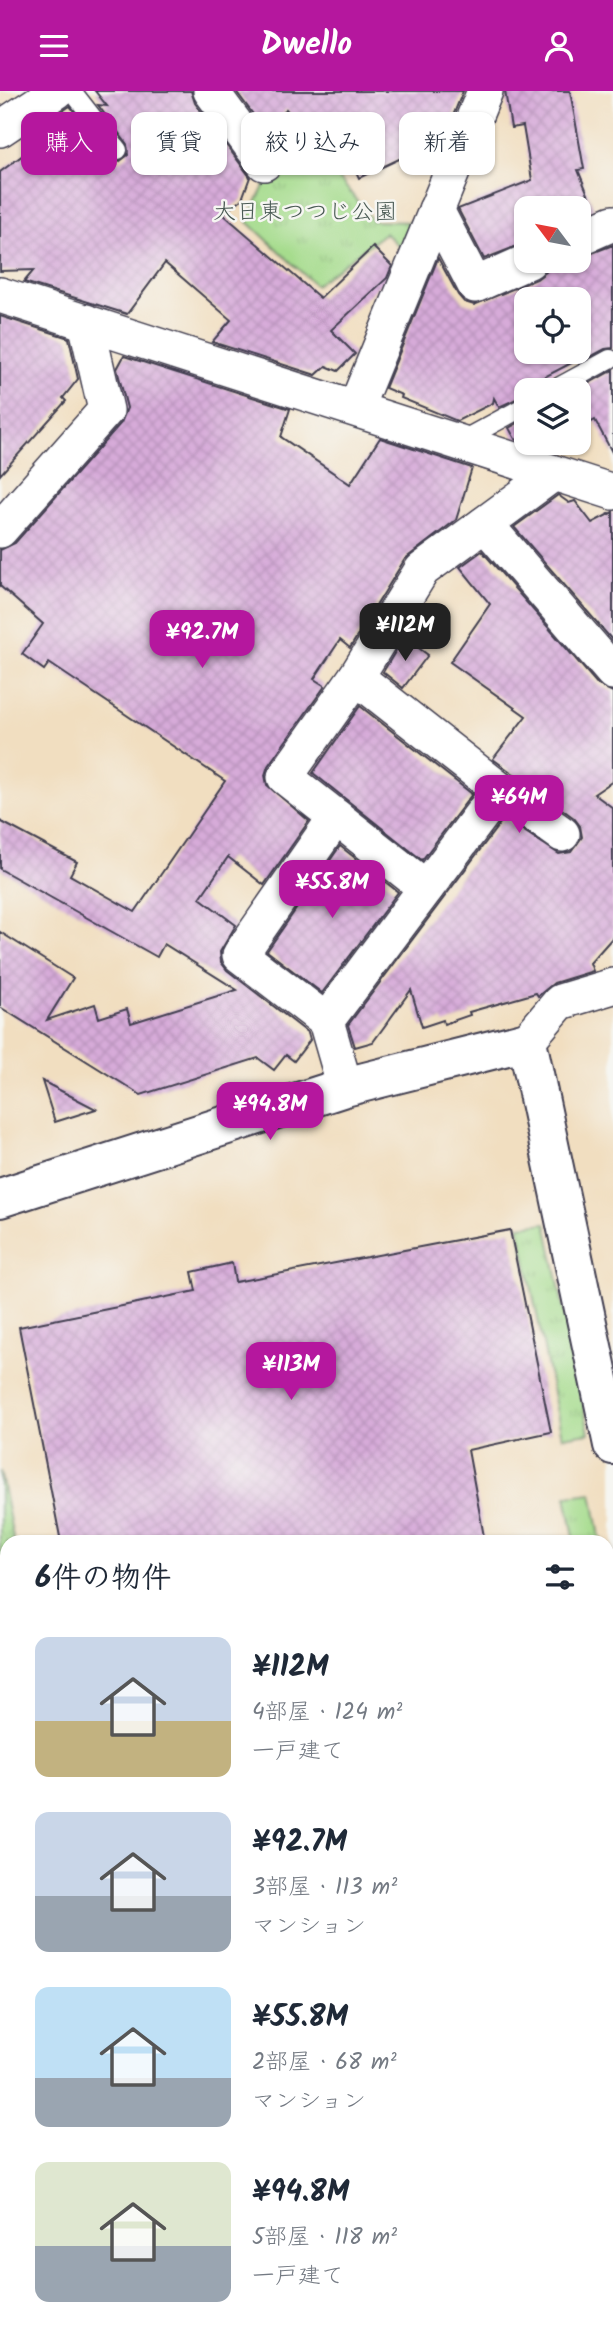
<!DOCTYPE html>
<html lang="ja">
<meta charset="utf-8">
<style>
:root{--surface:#fff;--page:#f6f6f7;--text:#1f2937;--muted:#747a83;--accent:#b5179e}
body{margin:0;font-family:Kalam,"Klee One",sans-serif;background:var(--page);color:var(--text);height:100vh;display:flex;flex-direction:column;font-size:26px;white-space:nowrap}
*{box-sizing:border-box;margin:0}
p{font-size:23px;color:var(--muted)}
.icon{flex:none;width:38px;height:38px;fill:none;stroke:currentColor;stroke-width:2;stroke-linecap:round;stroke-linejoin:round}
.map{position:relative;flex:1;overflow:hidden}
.drawer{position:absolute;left:0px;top:1444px;width:614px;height:800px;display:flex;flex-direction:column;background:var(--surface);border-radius:21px 21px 0 0;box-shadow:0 2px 5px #0004}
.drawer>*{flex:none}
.hud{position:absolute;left:21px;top:21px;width:572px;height:63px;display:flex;gap:14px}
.needle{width:46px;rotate:302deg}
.controls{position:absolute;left:514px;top:105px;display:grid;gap:14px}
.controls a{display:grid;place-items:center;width:77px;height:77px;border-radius:14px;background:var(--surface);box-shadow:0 2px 5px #0004;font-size:35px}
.price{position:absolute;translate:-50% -60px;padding:0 16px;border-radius:14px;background:var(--accent);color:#fff;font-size:23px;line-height:46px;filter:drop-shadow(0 2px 4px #0008)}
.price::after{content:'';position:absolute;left:50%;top:42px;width:21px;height:16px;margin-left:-10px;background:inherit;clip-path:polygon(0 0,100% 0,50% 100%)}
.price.active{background:#222;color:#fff}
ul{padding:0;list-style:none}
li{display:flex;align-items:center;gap:21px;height:175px;padding:0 35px}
li span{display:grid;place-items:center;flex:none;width:196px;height:140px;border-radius:14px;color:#555}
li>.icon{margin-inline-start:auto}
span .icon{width:84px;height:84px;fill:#fffc;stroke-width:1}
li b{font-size:30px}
h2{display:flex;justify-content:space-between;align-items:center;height:84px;padding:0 35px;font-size:30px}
.tag{padding:0 24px;border-radius:14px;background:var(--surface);box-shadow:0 2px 5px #0004;font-size:24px;line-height:63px}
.tag.active{background:var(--accent);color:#fff}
header{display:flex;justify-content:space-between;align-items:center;height:91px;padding:0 35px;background:var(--accent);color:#fff;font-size:32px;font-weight:700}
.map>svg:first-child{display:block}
.grass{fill:url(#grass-tufts);stroke:#647f64;stroke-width:2}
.building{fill:url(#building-cross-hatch);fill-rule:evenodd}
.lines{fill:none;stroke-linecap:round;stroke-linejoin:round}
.lane-casing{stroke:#413e4f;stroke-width:21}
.street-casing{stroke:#413e4f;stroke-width:38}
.secondary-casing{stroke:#413e4f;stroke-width:42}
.primary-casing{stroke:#413e4f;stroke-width:42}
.lane{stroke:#fff;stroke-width:18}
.street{stroke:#fff;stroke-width:35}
.secondary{stroke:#fff;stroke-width:38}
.primary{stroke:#fff;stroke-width:38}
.labels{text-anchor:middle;stroke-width:5;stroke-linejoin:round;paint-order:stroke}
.park-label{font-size:23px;fill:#4a5a54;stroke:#f6f6f2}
</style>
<header><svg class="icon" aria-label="menu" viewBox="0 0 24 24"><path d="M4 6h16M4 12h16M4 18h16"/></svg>Dwello<svg class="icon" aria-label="person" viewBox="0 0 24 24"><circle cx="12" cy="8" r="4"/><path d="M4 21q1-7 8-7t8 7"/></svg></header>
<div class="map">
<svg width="613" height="2242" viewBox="0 0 613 2242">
<defs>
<pattern id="grass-tufts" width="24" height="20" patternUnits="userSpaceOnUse" patternTransform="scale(1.75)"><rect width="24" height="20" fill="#a6dc8d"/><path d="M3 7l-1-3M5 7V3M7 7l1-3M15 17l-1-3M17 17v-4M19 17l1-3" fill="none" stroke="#8fbc7b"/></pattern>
<pattern id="building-cross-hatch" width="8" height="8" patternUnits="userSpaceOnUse" patternTransform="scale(1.75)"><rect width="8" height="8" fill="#d7abd9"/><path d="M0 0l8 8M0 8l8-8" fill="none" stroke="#b893bb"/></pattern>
</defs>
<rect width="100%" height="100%" fill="#f6f6f2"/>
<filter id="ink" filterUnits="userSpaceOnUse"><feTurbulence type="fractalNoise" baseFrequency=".0143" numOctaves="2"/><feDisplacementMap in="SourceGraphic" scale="14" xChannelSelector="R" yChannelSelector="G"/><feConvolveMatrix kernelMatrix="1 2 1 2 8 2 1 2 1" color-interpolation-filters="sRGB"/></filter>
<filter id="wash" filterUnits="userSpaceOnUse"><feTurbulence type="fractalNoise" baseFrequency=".00686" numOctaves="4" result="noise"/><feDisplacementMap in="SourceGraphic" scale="28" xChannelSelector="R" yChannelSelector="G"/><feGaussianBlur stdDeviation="1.57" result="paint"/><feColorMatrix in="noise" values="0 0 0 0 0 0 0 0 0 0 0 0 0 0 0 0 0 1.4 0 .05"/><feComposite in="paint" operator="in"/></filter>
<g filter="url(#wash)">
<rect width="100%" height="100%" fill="#f1dec0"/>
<g class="grass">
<polygon points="295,32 373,130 411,131 400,156 385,142 315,194 247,130"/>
<polygon points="546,1132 589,1342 562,1346 519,1135"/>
<polygon points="0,1380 14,1451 7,1451 7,1582 0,1547"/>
<polygon points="592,1402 601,1451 575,1451 566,1405"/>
<polygon points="607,1490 613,1524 613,1579 607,1580"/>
</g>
<g id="blocks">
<g class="building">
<polygon points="95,0 191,0 195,12 250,86 242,108 223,123 320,207 373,156 392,175 387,187 331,239 355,263 338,280 326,275 316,284 212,251 231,229 165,172 127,223 24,191 34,179 0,180 0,81 50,44 42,34 70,15 110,66 120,70 128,64 127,53 98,14 107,15"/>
<polygon points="236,0 463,0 444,47 359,87 333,31 310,49 286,18 269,45"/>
<polygon points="505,0 570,0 584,78 578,79 594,118 579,125 579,117 527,117 527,151 484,168 458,118 532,89 523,35 511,37"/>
<path d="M613 154V257L605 258 579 272V268L527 295V303L499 316 494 307 493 312 457 330 401 307 402 304 385 297 438 167 458 204 464 211 474 214 537 188 546 181 549 170H579V167ZM527 208H579V261H527Z"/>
<polygon points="0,225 69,247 78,288 63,307 66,310 0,384"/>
<polygon points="124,265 290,318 281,346 350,393 380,347 472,377 456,429 405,468 350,557 340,549 314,588 325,595 268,675 265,684 267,694 309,730 264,794 228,766 200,807 236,834 220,861 221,871 227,879 308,942 310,949 294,970 286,964 274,979 258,967 141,1004 0,916 0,841 73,887 47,929 95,913 99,927 127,918 131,932 237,899 164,853 157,866 0,778 0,730 77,771 70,784 135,821 225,690 49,572 44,579 22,563 43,533 0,495 0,459 15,452 121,332 127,317 117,278"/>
<polygon points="613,279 613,363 595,329 579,338 579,298"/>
<polygon points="527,327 527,352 515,348 509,337"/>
<polygon points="558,404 569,412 575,410 592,432 613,421 613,550 514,436"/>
<polygon points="482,460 598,594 613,601 613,690 594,703 613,717 613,846 590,872 593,880 554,892 538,905 536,902 469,921 470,924 444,933 443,929 422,936 411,899 373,951 355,956 348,934 504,727 559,763 571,761 582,746 580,735 574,727 493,668 526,625 450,571 490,513 460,476"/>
<polygon points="404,546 428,564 403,597 383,581"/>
<polygon points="360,615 472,703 422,769 313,682"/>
<polygon points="340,755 398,801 322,902 267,860"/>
<polygon points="42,990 96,1018 55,1031"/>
<polygon points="510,1139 551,1341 468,1359 485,1451 61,1451 19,1236 196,1200 192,1181 232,1172 235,1191"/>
</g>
</g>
</g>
<g filter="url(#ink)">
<use href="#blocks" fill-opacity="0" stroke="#413e4f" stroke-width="2"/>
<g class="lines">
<defs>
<g id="lane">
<polyline points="72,0 118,59"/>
<polyline points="553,299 610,268"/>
<polyline points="459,351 527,314"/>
</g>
<g id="street">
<polyline points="211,0 264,72"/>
<polyline points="0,38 57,0"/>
<polyline points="436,119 475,194 529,170"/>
<polyline points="579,147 613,132"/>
<polyline points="0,204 613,401"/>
<polyline points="356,316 485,0"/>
<polyline points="554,382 422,479 356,586 500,699 562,743"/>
<polyline points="485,433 613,581"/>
<polyline points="0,439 106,319 86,231"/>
<polyline points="336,726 426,797"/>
<polyline points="326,930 240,864 336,726 285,686 356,586"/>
<polyline points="527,950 560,911 613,895"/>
<polyline points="345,996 326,930 500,699"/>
</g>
<g id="secondary">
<polyline points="0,1107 345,996 527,950 613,1354"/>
<polyline points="607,1723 613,1721"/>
<polyline points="430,2236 431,2242"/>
</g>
<g id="primary">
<polyline points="0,1841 7,1874"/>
<polyline points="0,2132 7,2160"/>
<polyline points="26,2236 27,2242"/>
<polyline points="79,2236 81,2242"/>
</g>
</defs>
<use href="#lane" class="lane-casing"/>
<use href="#street" class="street-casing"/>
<use href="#secondary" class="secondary-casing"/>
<use href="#primary" class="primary-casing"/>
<use href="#lane" class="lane"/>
<use href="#street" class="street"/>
<use href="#secondary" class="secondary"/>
<use href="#primary" class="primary"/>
</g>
</g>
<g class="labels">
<g class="park-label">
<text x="305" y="128">大日東つつじ公園</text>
</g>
</g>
</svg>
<div class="controls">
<a><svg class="needle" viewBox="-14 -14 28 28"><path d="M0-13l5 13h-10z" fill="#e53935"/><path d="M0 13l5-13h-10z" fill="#747a83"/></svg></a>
<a><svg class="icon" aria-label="locate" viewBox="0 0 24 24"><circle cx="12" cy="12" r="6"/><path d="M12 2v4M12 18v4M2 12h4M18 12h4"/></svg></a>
<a><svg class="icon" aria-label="layers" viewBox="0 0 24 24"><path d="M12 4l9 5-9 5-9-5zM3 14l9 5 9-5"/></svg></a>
</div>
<b class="price active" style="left:405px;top:572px">¥112M</b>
<b class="price" style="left:202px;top:579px">¥92.7M</b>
<b class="price" style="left:519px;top:744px">¥64M</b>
<b class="price" style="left:332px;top:829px">¥55.8M</b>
<b class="price" style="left:270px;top:1051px">¥94.8M</b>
<b class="price" style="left:291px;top:1311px">¥113M</b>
<div class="hud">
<a class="tag active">購入</a>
<a class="tag">賃貸</a>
<a class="tag">絞り込み</a>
<a class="tag">新着</a>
</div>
<section class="drawer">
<h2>6件の物件<svg class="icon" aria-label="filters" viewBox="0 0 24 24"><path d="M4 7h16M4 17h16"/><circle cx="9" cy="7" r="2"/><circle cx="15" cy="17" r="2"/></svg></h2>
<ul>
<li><span style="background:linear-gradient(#c9d6e8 60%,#c2b280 0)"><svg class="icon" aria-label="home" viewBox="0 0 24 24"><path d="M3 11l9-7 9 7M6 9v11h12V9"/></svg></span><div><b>¥112M</b><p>4部屋 · 124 m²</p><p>一戸建て</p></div></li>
<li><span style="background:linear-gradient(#c9d6e8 60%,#9aa5b1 0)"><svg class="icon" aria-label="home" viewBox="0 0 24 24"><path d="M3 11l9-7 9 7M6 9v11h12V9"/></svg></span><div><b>¥92.7M</b><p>3部屋 · 113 m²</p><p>マンション</p></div></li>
<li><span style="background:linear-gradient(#bfe0f5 65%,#9aa5b1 0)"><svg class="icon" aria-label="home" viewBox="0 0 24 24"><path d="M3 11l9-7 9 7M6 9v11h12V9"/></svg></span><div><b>¥55.8M</b><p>2部屋 · 68 m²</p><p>マンション</p></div></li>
<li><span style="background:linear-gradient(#dfe7d0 60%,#9aa5b1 0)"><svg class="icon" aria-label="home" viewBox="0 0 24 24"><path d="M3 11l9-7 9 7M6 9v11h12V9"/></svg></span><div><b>¥94.8M</b><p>5部屋 · 118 m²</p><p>一戸建て</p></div></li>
</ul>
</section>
</div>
